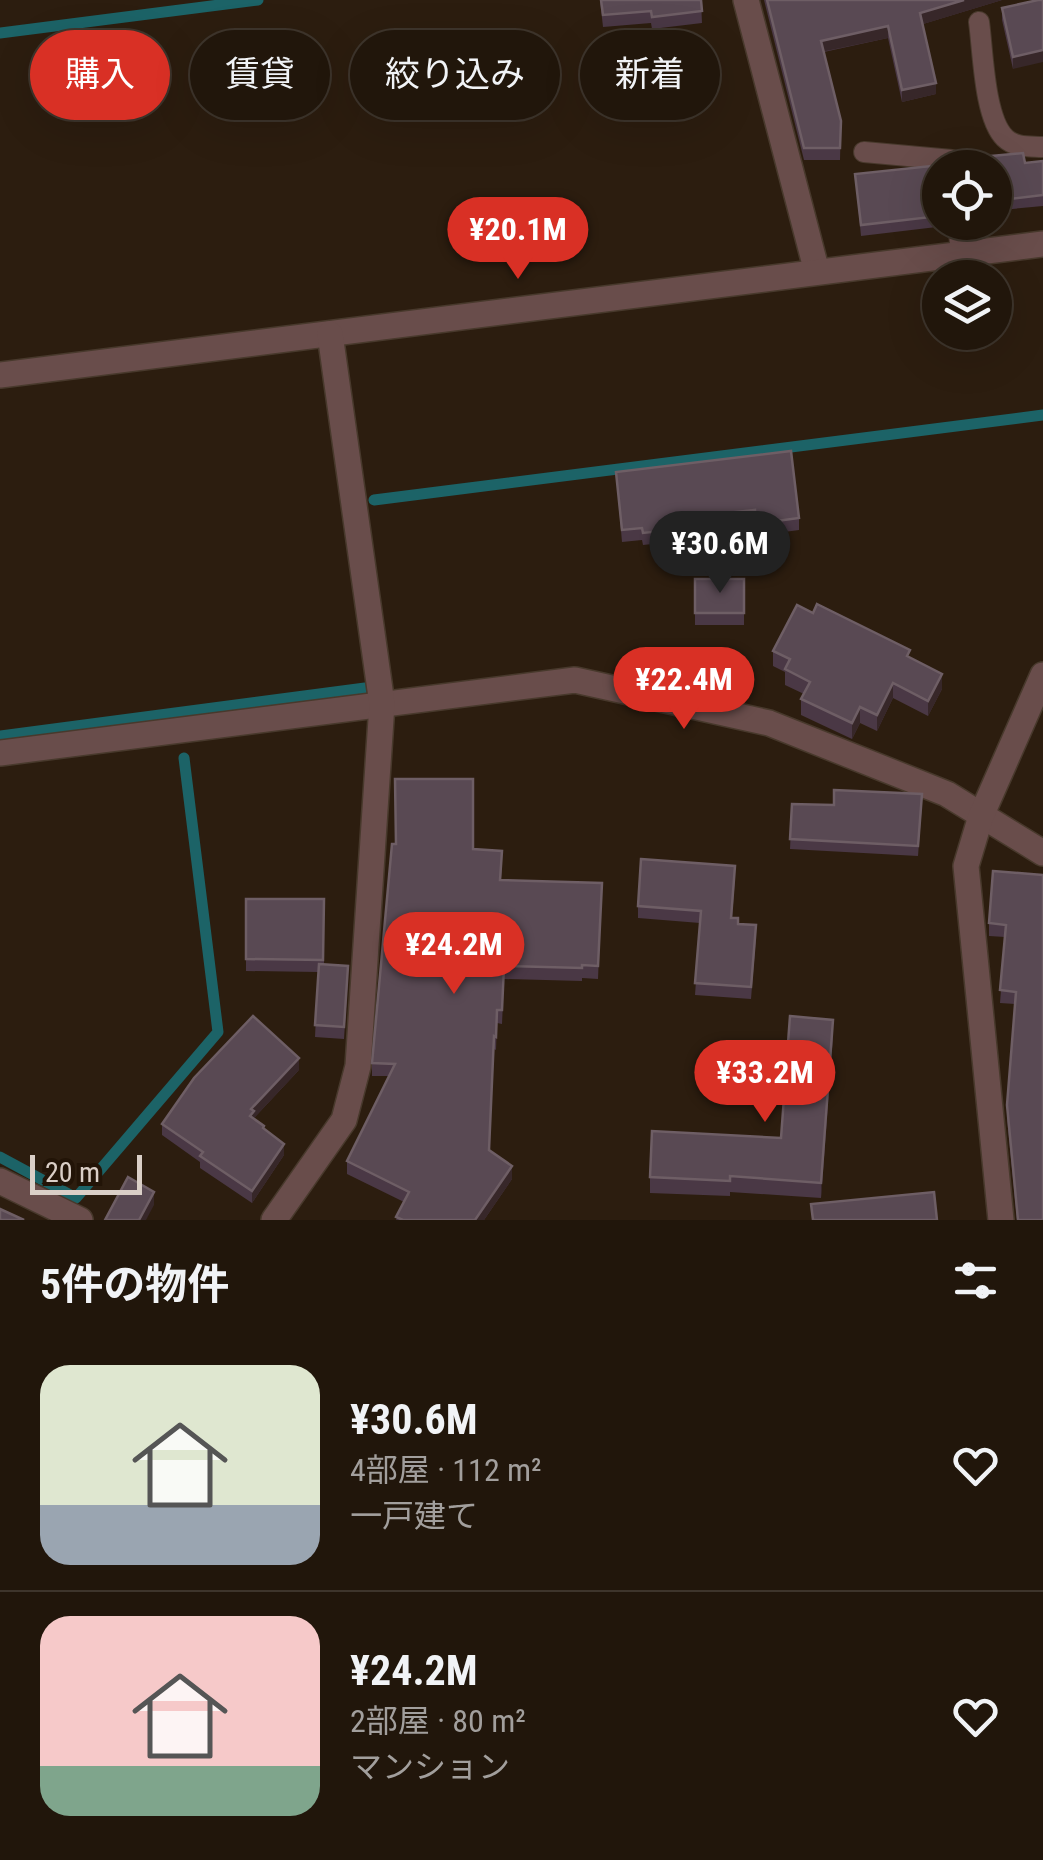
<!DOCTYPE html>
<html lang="ja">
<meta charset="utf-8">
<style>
:root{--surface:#21160b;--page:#2d2319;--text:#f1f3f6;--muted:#a29f9d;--line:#3e352c;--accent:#d93025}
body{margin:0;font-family:"Roboto Condensed","Noto Sans JP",sans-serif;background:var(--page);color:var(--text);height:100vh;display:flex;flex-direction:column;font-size:38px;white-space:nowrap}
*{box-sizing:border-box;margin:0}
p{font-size:32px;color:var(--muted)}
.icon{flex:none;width:55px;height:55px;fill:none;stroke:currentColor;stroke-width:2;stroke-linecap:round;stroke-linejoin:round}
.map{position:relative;height:1220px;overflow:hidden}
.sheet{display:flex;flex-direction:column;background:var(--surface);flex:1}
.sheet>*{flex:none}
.hud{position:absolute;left:30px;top:30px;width:985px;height:90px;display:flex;gap:20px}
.tools{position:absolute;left:922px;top:150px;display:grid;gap:20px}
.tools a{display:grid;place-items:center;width:90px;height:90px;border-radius:50%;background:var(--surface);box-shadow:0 10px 40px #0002,0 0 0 2px var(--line);font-size:50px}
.scale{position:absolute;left:30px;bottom:25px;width:112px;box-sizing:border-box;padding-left:10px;border:5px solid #dacfc7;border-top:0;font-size:28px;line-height:35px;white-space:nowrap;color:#dacfc7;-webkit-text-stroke:8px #221407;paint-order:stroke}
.price{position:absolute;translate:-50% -85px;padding:0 22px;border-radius:35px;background:var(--accent);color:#fff;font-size:32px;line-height:65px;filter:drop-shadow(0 2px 5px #0008)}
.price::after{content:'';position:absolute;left:50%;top:60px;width:30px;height:22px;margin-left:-15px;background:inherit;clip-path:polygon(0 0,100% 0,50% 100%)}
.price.active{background:#222;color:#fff}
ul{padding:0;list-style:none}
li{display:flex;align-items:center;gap:30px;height:250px;padding:0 40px}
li+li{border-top:2px solid var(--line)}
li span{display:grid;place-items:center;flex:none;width:280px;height:200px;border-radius:30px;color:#555}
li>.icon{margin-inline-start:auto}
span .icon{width:120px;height:120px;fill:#fffc;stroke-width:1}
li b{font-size:42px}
h2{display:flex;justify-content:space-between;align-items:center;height:120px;padding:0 40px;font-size:42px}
.tag{padding:0 35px;border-radius:45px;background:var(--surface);box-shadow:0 10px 40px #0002,0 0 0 2px var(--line);font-size:35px;line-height:90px}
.tag.active{background:var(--accent);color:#fff}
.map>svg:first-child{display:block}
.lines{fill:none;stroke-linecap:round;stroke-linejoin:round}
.stream{stroke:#1c6367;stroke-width:11}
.service-casing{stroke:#48392c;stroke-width:22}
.minor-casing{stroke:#48392c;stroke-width:28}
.service{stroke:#694d4b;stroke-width:20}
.minor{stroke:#694d4b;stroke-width:25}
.wall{fill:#4a3845}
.shaded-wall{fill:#372729}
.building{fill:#594953;stroke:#6e5e65;stroke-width:2.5}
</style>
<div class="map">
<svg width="1043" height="1220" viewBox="0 0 1043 1220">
<rect width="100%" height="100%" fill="#2c1d0f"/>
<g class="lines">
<g class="stream">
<polyline points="0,33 258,0"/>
<polyline points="374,500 1043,415"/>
<polyline points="0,736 365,688"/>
<polyline points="0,1157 76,1198 218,1032 184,758"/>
</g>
<defs>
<g id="service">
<path d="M979 22C983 50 984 118 1005 138 1015 148 1030 146 1043 147"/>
<polyline points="864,152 952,160 952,168"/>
<polyline points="958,222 961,254"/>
</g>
<g id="minor">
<polyline points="746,0 817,272"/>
<polyline points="0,375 1043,244"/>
<polyline points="0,753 575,680 769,723 947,794 1043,853"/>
<polyline points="0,1181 80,1220"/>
<polyline points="274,1220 344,1120 358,1066 382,704 330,334"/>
<polyline points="1001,1220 966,866 981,816 1043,675"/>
</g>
</defs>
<use href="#service" class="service-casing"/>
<use href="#minor" class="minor-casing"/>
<use href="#service" class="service"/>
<use href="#minor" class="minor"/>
</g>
<g class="wall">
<polygon points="600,0 701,0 702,23 652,29 651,23 603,27"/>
<polygon points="764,0 1002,0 923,24 936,94 902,102 888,38 824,52 841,121 840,160 804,160"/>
<polygon points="1038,0 1013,69 1002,20 1002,8"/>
<polygon points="1043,161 1043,206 1001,210 1001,219 995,220 995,168"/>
<polygon points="940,168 940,222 945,222 945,226 861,236 855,174"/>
<polygon points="616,472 799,518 799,530 769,534 769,527 755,529 755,522 699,528 699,539 643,545 642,540 622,542"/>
<rect x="695" y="579" width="49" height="46"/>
<polygon points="773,651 910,658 942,689 928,716 893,698 877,731 860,723 852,739 801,715 801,699 804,694 785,685 785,672 773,666"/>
<polygon points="792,804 834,805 922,804 918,856 790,849"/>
<polygon points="473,849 502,864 501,880 602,883 598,979 582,978 582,981 504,979 502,1024 497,1023 496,1050 494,1049 489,1150 512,1179 484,1220 396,1220 404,1202 347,1174 347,1161 389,1076 372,1076 372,1063"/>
<polygon points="1043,875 1043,1220 1017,1220 1007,1118 1015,1004 1000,1003 1005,937 989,936 989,923"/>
<polygon points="735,878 732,918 756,937 751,999 695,995 700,923 638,918 638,906"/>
<polygon points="246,899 324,899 324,964 348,978 344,1039 315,1037 318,972 246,971"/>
<polygon points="833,1035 821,1198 730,1192 730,1196 650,1193 650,1177 781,1138"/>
<polygon points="299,1070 254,1118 284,1155 252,1203 200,1168 200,1162 162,1135 162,1124"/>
</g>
<g class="shaded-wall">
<polygon points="964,0 1002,0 920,25 920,13"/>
<polygon points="888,26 888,38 821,52 821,41"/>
<polygon points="1043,50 1043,62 1013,69 1013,57"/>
<polygon points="936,83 936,94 902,102 902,90"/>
<polygon points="942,674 942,689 928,716 928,701"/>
<polygon points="893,683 893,698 877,731 877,715"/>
<polygon points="860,707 860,723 852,739 852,723"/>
<polygon points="833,1020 833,1035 821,1198 821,1183"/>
<polygon points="299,1058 299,1070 254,1118 250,1128 251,1109"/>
<polygon points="284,1144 284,1155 252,1203 252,1191"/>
<polygon points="512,1166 512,1179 484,1220 475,1220"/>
<polygon points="154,1192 154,1205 146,1220 139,1220"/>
</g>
<g class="building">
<polygon points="601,0 701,0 702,11 652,17 651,11 603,15"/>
<polygon points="767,0 964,0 920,13 936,83 902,90 888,26 821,41 841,121 840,148 804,148"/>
<polygon points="1038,0 1043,0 1043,50 1013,57 1002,8"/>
<polygon points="1023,153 1025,163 1043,161 1043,195 1000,200 1001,209 995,210 995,168 960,168 970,162 970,158"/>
<polygon points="941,165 946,168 940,168 940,216 861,225 855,174"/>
<polygon points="791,451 799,518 769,522 769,515 755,517 755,510 698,516 699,527 643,533 642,528 622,530 616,472"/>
<rect x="695" y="579" width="49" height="34"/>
<polygon points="817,604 910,650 907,656 942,674 928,701 893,683 877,715 860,707 852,723 801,699 810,682 785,669 790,659 773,651 797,605 813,613"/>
<polygon points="395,779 473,779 473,849 502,851 500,880 602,883 598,966 582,965 582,968 504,966 502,1010 497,1010 496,1037 494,1036 489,1150 512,1166 475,1220 403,1220 396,1217 409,1192 347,1161 395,1064 372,1063 392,844 396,844"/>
<polygon points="834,790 922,794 918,846 790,839 792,804 834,805"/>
<polygon points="641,859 735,866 731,918 738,918 738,924 756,925 751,987 695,983 701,911 638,906"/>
<polygon points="993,871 1043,875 1043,1220 1018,1220 1007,1105 1016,992 1000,990 1006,925 989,923"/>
<polygon points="246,899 324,899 323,960 246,959"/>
<polygon points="319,964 348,966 344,1027 315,1025"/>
<polygon points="253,1016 299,1058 251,1109 254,1111 250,1116 264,1126 263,1128 284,1144 252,1191 200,1156 203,1152 162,1124 194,1078"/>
<polygon points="790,1016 833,1020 821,1183 730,1176 730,1181 650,1177 652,1131 781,1138"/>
<polygon points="128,1177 154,1192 139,1220 105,1220"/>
<polygon points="934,1192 937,1220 813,1220 811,1204"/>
<polygon points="0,1209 24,1220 0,1220"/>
</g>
</svg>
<div class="tools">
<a><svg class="icon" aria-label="locate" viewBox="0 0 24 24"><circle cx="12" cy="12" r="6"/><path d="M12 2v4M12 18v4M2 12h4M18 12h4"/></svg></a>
<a><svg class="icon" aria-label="layers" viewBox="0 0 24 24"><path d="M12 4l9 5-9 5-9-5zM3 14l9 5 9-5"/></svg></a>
</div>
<div class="scale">20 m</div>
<b class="price" style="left:518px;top:282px">¥20.1M</b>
<b class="price active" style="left:720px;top:596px">¥30.6M</b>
<b class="price" style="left:684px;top:732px">¥22.4M</b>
<b class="price" style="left:454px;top:997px">¥24.2M</b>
<b class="price" style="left:765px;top:1125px">¥33.2M</b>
<div class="hud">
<a class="tag active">購入</a>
<a class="tag">賃貸</a>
<a class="tag">絞り込み</a>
<a class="tag">新着</a>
</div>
</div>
<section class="sheet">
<h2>5件の物件<svg class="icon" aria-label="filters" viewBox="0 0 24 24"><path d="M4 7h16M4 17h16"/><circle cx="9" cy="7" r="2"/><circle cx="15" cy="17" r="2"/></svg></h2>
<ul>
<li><span style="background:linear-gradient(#dfe7d0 70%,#9aa5b1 0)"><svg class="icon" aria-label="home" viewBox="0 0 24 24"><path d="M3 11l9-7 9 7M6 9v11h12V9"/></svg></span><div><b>¥30.6M</b><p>4部屋 · 112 m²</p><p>一戸建て</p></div><svg class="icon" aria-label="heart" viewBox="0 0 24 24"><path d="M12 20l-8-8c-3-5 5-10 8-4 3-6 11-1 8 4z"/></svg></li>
<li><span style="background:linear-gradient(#f6c9c9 75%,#7fa58c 0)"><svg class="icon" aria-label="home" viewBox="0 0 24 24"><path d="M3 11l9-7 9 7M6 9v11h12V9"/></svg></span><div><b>¥24.2M</b><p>2部屋 · 80 m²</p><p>マンション</p></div><svg class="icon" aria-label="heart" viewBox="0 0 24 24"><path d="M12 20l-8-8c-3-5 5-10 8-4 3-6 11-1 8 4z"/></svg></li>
</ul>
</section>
